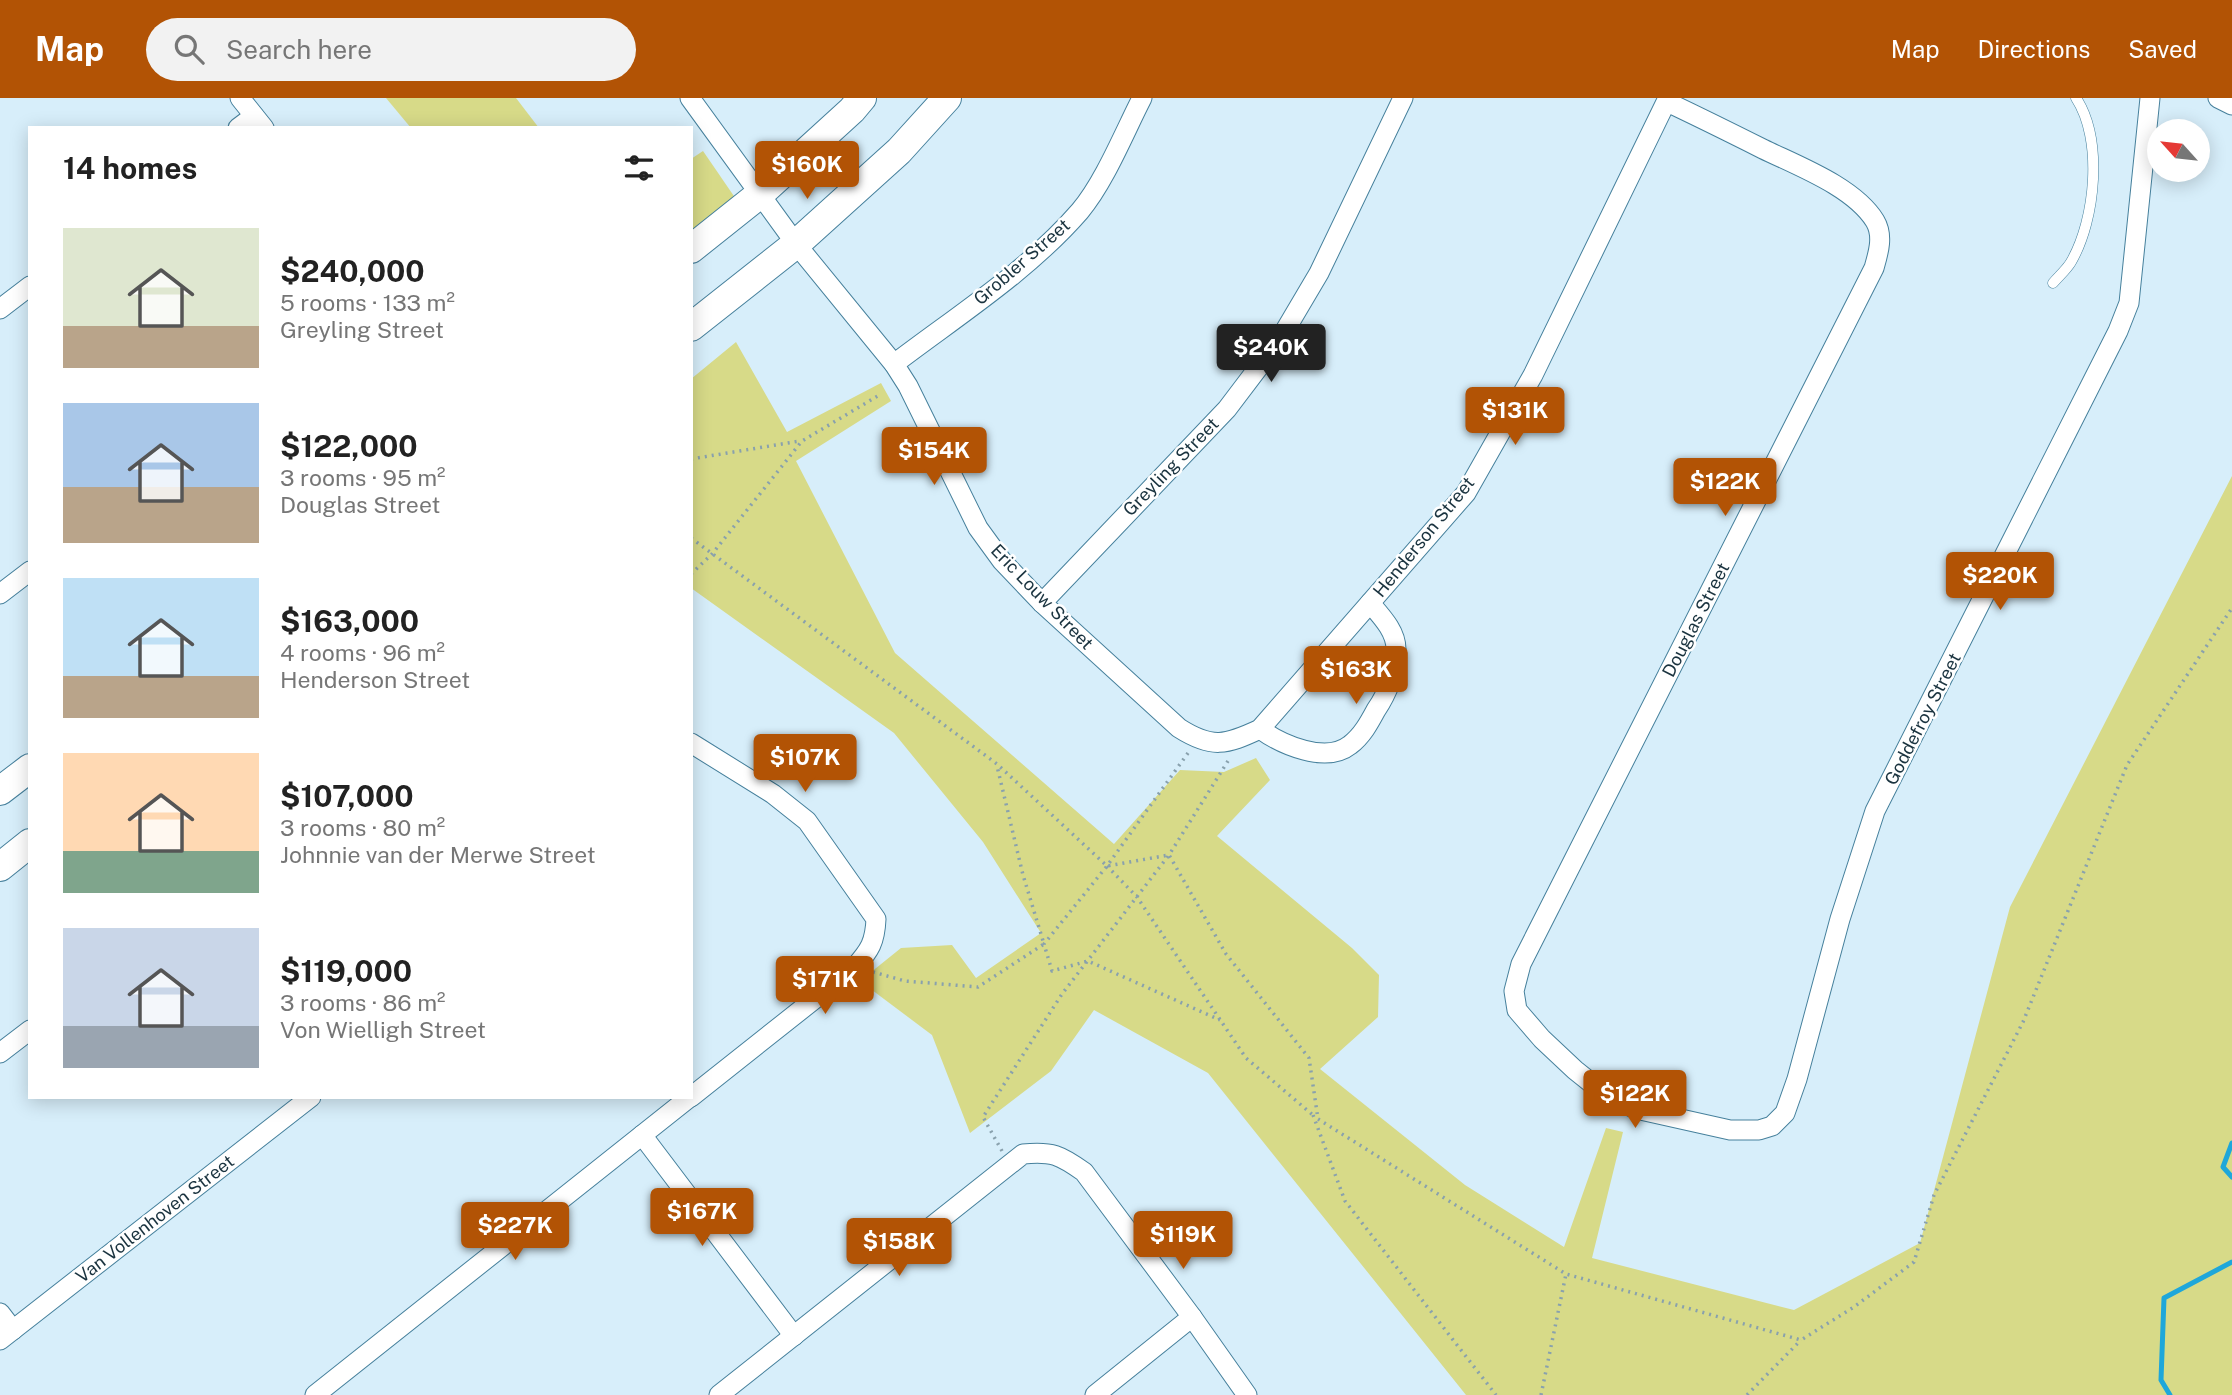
<!DOCTYPE html>
<meta charset="utf-8">
<style>
:root{--surface:#fff;--page:#f2f2f2;--text:#222;--muted:#767676;--accent:#b25305}
body{margin:0;font-family:"Public Sans",sans-serif;background:var(--page);color:var(--text);height:100vh;display:flex;flex-direction:column;font-size:26px;white-space:nowrap}
*{box-sizing:border-box;margin:0}
p{font-size:23px;color:var(--muted)}
.icon{flex:none;width:38px;height:38px;fill:none;stroke:currentColor;stroke-width:2;stroke-linecap:round;stroke-linejoin:round}
.map{position:relative;flex:1;overflow:hidden}
.drawer{position:absolute;left:28px;top:28px;width:665px;height:973px;display:flex;flex-direction:column;background:var(--surface);border-radius:0px;box-shadow:0 4px 18px #0003}
.drawer>*{flex:none}
.needle{width:46px;rotate:297deg}
.tools{position:absolute;left:2147px;top:21px;display:grid;gap:14px}
.tools a{display:grid;place-items:center;width:63px;height:63px;border-radius:50%;background:var(--surface);box-shadow:0 4px 18px #0003;font-size:35px}
.price{position:absolute;translate:-50% -60px;padding:0 16px;border-radius:7px;background:var(--accent);color:#fff;font-size:23px;line-height:46px;filter:drop-shadow(0 2px 4px #0008)}
.price::after{content:'';position:absolute;left:50%;top:42px;width:21px;height:16px;margin-left:-10px;background:inherit;clip-path:polygon(0 0,100% 0,50% 100%)}
.price.current{background:#222;color:#fff}
ul{padding:0;list-style:none}
li{display:flex;align-items:center;gap:21px;height:175px;padding:0 35px}
li span{display:grid;place-items:center;flex:none;width:196px;height:140px;border-radius:0px;color:#555}
li>.icon{margin-inline-start:auto}
span .icon{width:84px;height:84px;fill:#fffc;stroke-width:1}
li b{font-size:30px}
h2{display:flex;justify-content:space-between;align-items:center;height:84px;padding:0 35px;font-size:30px}
header{display:flex;align-items:center;gap:42px;box-sizing:border-box;height:98px;padding:0 35px;background:var(--accent);color:#fff}
header strong{font-size:33px}
nav{display:flex;gap:38px;margin-inline-start:auto;font-size:24px}
.search{width:490px;height:63px;background:var(--page);display:flex;align-items:center;gap:18px;box-sizing:border-box;padding:0 24px;border-radius:38px;color:var(--muted);font-size:26px}
.map>svg:first-child{display:block}
.green{fill:#d7da88}
.lines{fill:none;stroke-linecap:round;stroke-linejoin:round}
.stream{stroke:#1ea7da;stroke-width:5}
.lane-casing{stroke:#46809c;stroke-width:11}
.street-casing{stroke:#46809c;stroke-width:21}
.secondary-casing{stroke:#46809c;stroke-width:30}
.path{stroke:#89a1ad;stroke-width:3.5;stroke-dasharray:2 5;stroke-linecap:butt}
.lane{stroke:#fff;stroke-width:10}
.street{stroke:#fff;stroke-width:19}
.secondary{stroke:#fff;stroke-width:28}
.labels{text-anchor:middle;stroke-width:5;stroke-linejoin:round;paint-order:stroke}
.street-label{font-size:18px;fill:#1a333f;stroke:#fff}
</style>
<header>
<strong>Map</strong>
<div class="search"><svg class="icon" aria-label="search" viewBox="0 0 24 24"><circle cx="10" cy="10" r="6"/><path d="M15 15l6 6"/></svg>Search here</div>
<nav><a>Map</a><a>Directions</a><a>Saved</a></nav>
</header>
<div class="map">
<svg width="2232" height="1297" viewBox="0 0 2232 1297">
<rect width="100%" height="100%" fill="#d7eefa"/>
<g class="green">
<polygon points="386,0 516,0 539,30 411,30"/>
<polygon points="703,53 738,104 691,143 691,61"/>
<polygon points="736,244 787,334 881,285 891,303 796,363 895,555 1114,746 1180,672 1224,674 1256,660 1270,682 1217,738 1352,850 1379,877 1378,919 1320,971 1465,1087 1564,1149 1606,1030 1623,1034 1592,1160 1794,1212 1920,1145 2010,809 2232,378 2232,1297 1466,1297 1208,975 1094,912 1051,973 970,1035 932,937 860,883 901,850 952,847 976,880 1041,835 983,744 894,635 691,490 691,281"/>
</g>
<g class="lines">
<g class="stream">
<polyline points="2232,1045 2223,1069 2232,1079"/>
<polyline points="2170,1297 2161,1282 2164,1200 2232,1164"/>
</g>
<defs>
<path id="lane" d="M2053 185C2059 178 2067 171 2071 164 2096 121 2103 41 2076 0"/>
<g id="street">
<polyline points="240,0 264,30"/>
<path d="M690 0 796 146 894 266 908 288 978 430 1002 463 1042 505 1179 630C1212 651 1226 647 1260 631L1466 395 1533 277 1668 0"/>
<polyline points="2218,0 2232,7"/>
<path d="M1667 4C1699 19 1731 35 1763 51 1798 68 1854 89 1875 123 1884 138 1878 156 1874 170L1521 866 1514 893 1517 912 1542 941 1575 972 1605 996 1636 1011 1730 1032H1759L1772 1028 1785 1015 1797 981 1840 821 1875 713 2118 233 2129 205 2150 0"/>
<polyline points="238,30 254,18"/>
<polyline points="0,211 30,188"/>
<path d="M894 266C957 218 1028 173 1080 113 1105 83 1124 35 1142 0"/>
<polyline points="0,496 30,473"/>
<polyline points="1042,505 1227,311 1280,241 1319,175 1403,0"/>
<path d="M1260 631C1282 647 1326 666 1350 647 1362 638 1369 625 1376 612 1387 596 1397 572 1396 551 1396 533 1381 518 1370 505"/>
<path d="M691 645 773 696 807 723 876 821C875 844 870 852 855 869L691 999"/>
<polyline points="0,955 30,932"/>
<polyline points="642,1037 794,1238"/>
<polyline points="0,1215 13,1232"/>
<polyline points="0,1242 311,999"/>
<polyline points="315,1297 690,999"/>
<path d="M719 1297 1023 1056C1052 1053 1060 1057 1084 1074L1192 1219 1247 1297"/>
<polyline points="1095,1297 1192,1219"/>
</g>
<g id="secondary">
<polyline points="691,151 760,96 852,12 862,0"/>
<polyline points="691,229 796,146 899,53 947,0"/>
<polyline points="0,693 30,670"/>
<polyline points="0,769 30,745"/>
</g>
</defs>
<use href="#lane" class="lane-casing"/>
<use href="#street" class="street-casing"/>
<use href="#secondary" class="secondary-casing"/>
<g class="path">
<polyline points="691,361 800,343"/>
<polyline points="691,440 997,666 1107,768 1169,757"/>
<polyline points="691,476 712,456 802,343 881,296"/>
<polyline points="1188,655 1107,768 1044,846 1052,873 1088,863 1220,922"/>
<polyline points="1228,663 1169,757 1226,856 1309,960 1318,1021 1566,1176 1801,1242 1854,1209 1914,1164 1934,1097 2023,924 2127,667 2232,510"/>
<polyline points="1107,768 1137,799 1246,960 1314,1018"/>
<polyline points="873,874 905,883 978,889 1044,846 1023,777 997,668"/>
<polyline points="1313,1017 1345,1103 1496,1297"/>
<polyline points="1002,1053 983,1019 1062,896 1169,757"/>
<polyline points="1541,1297 1566,1176"/>
<polyline points="1747,1297 1801,1242"/>
</g>
<use href="#lane" class="lane"/>
<use href="#street" class="street"/>
<use href="#secondary" class="secondary"/>
</g>
<g class="labels">
<g class="street-label">
<text transform="translate(1022 164) rotate(-41)" y="6">Grobler Street</text>
<text transform="translate(1171 369) rotate(-46)" y="6">Greyling Street</text>
<text transform="translate(1424 439) rotate(-51)" y="6">Henderson Street</text>
<text transform="translate(1042 499) rotate(46)" y="6">Eric Louw Street</text>
<text transform="translate(1696 522) rotate(-63)" y="6">Douglas Street</text>
<text transform="translate(1923 621) rotate(-63)" y="6">Goddefroy Street</text>
<text transform="translate(155 1121) rotate(-38)" y="6">Van Vollenhoven Street</text>
</g>
</g>
</svg>
<div class="tools">
<a><svg class="needle" viewBox="-14 -14 28 28"><path d="M0-13l5 13h-10z" fill="#e53935"/><path d="M0 13l5-13h-10z" fill="#767676"/></svg></a>
</div>
<b class="price" style="left:807px;top:103px">$160K</b>
<b class="price current" style="left:1271px;top:286px">$240K</b>
<b class="price" style="left:1515px;top:349px">$131K</b>
<b class="price" style="left:934px;top:389px">$154K</b>
<b class="price" style="left:1725px;top:420px">$122K</b>
<b class="price" style="left:2000px;top:514px">$220K</b>
<b class="price" style="left:1356px;top:608px">$163K</b>
<b class="price" style="left:805px;top:696px">$107K</b>
<b class="price" style="left:825px;top:918px">$171K</b>
<b class="price" style="left:1635px;top:1032px">$122K</b>
<b class="price" style="left:702px;top:1150px">$167K</b>
<b class="price" style="left:515px;top:1164px">$227K</b>
<b class="price" style="left:1183px;top:1173px">$119K</b>
<b class="price" style="left:899px;top:1180px">$158K</b>
<section class="drawer">
<h2>14 homes<svg class="icon" aria-label="filters" viewBox="0 0 24 24"><path d="M4 7h16M4 17h16"/><circle cx="9" cy="7" r="2"/><circle cx="15" cy="17" r="2"/></svg></h2>
<ul>
<li><span style="background:linear-gradient(#dfe7d0 70%,#b9a48a 0)"><svg class="icon" aria-label="home" viewBox="0 0 24 24"><path d="M3 11l9-7 9 7M6 9v11h12V9"/></svg></span><div><b>$240,000</b><p>5 rooms · 133 m²</p><p>Greyling Street</p></div></li>
<li><span style="background:linear-gradient(#a9c7e8 60%,#b9a48a 0)"><svg class="icon" aria-label="home" viewBox="0 0 24 24"><path d="M3 11l9-7 9 7M6 9v11h12V9"/></svg></span><div><b>$122,000</b><p>3 rooms · 95 m²</p><p>Douglas Street</p></div></li>
<li><span style="background:linear-gradient(#bfe0f5 70%,#b9a48a 0)"><svg class="icon" aria-label="home" viewBox="0 0 24 24"><path d="M3 11l9-7 9 7M6 9v11h12V9"/></svg></span><div><b>$163,000</b><p>4 rooms · 96 m²</p><p>Henderson Street</p></div></li>
<li><span style="background:linear-gradient(#ffd9b3 70%,#7fa58c 0)"><svg class="icon" aria-label="home" viewBox="0 0 24 24"><path d="M3 11l9-7 9 7M6 9v11h12V9"/></svg></span><div><b>$107,000</b><p>3 rooms · 80 m²</p><p>Johnnie van der Merwe Street</p></div></li>
<li><span style="background:linear-gradient(#c9d6e8 70%,#9aa5b1 0)"><svg class="icon" aria-label="home" viewBox="0 0 24 24"><path d="M3 11l9-7 9 7M6 9v11h12V9"/></svg></span><div><b>$119,000</b><p>3 rooms · 86 m²</p><p>Von Wielligh Street</p></div></li>
</ul>
</section>
</div>
